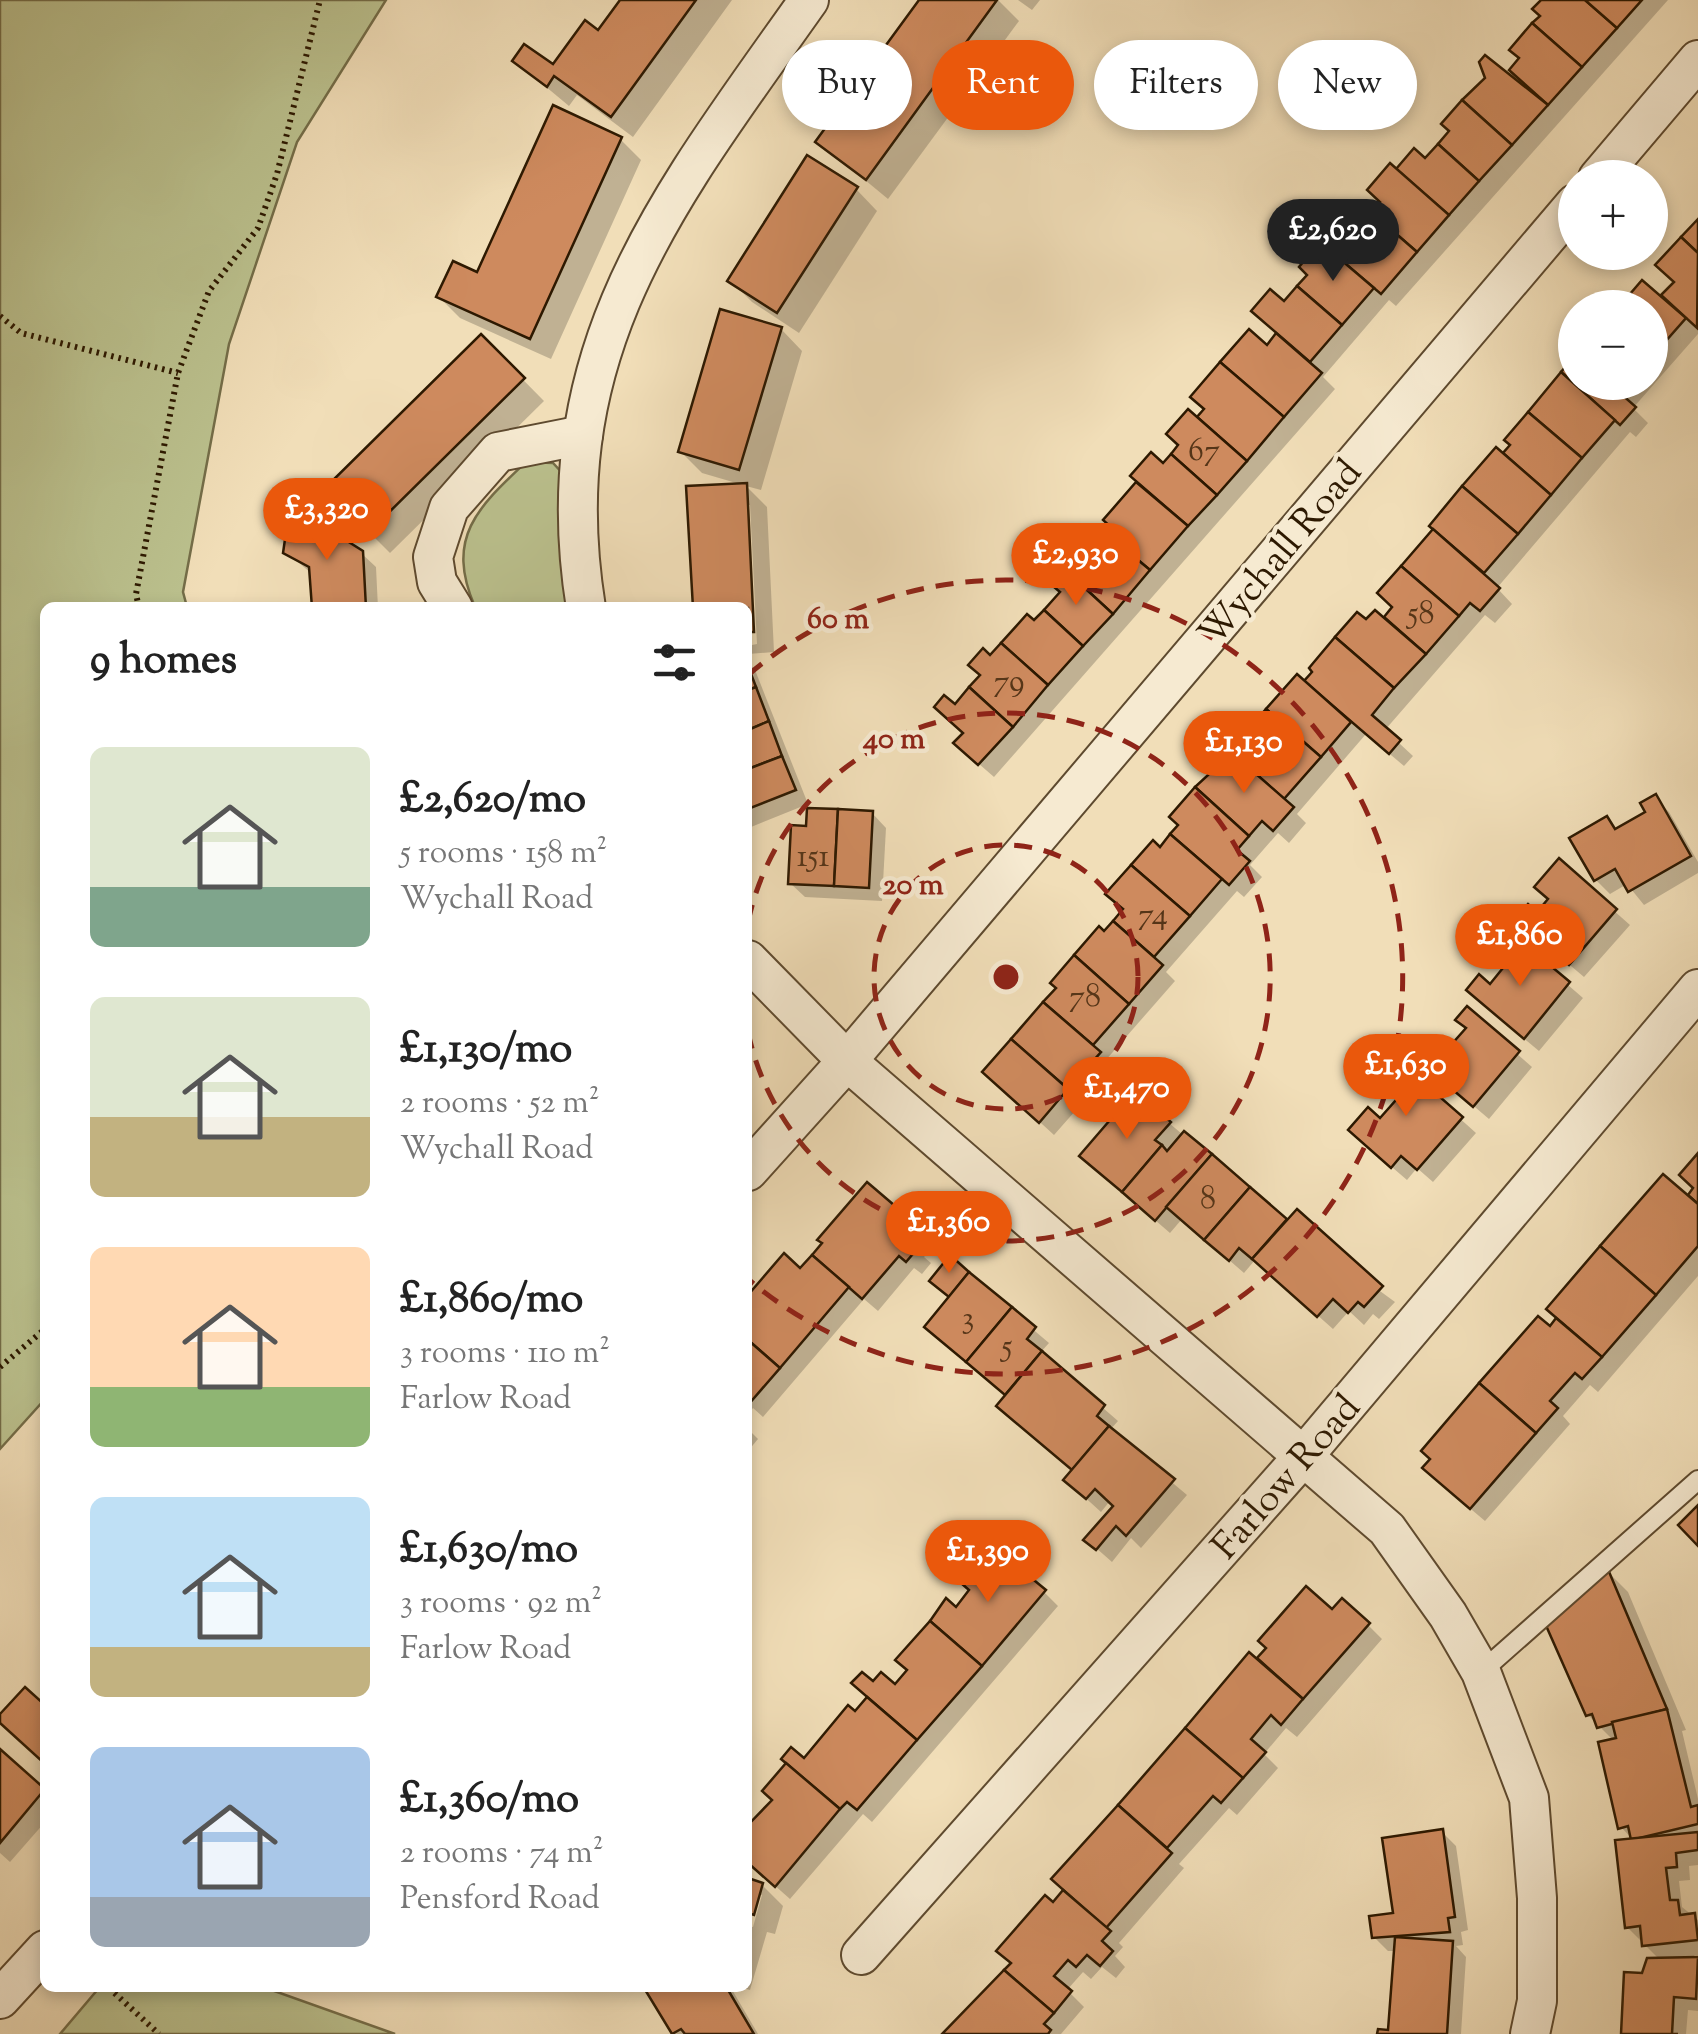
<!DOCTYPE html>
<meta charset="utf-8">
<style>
:root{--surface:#fff;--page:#f6f6f6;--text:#222;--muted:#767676;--accent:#ea580c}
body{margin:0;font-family:"Sorts Mill Goudy",serif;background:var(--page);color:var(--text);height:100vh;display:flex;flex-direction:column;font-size:38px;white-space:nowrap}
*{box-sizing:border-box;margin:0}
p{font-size:32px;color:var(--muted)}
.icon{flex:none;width:55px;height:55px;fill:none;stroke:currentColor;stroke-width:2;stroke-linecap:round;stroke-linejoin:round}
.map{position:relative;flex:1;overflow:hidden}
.sheet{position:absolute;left:40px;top:602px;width:712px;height:1390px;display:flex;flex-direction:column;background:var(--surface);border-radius:15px;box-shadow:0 5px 15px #0003}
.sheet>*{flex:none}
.hud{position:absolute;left:782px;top:40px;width:765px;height:90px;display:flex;gap:20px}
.fabs{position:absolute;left:1558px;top:160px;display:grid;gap:20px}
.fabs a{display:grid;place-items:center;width:110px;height:110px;border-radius:50%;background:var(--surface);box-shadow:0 5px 15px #0003;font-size:50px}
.price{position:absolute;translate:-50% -85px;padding:0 22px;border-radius:35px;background:var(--accent);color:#fff;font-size:32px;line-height:65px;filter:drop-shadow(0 2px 5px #0008)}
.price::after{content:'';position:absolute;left:50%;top:60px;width:30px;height:22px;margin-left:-15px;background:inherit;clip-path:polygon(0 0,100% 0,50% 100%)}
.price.selected{background:#222;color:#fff}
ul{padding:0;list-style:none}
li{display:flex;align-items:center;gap:30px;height:250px;padding:0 50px}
li span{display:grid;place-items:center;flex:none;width:280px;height:200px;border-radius:15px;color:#555}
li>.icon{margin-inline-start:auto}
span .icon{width:120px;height:120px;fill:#fffc;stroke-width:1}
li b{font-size:42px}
h2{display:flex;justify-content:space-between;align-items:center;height:120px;padding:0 50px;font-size:42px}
.chip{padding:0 35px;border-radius:45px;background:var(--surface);box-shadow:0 5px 15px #0003;font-size:35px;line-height:90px}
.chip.selected{background:var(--accent);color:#fff}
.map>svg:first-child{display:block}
.green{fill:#bbc18e;stroke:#746d48;stroke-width:2.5}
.shadow{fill:#0003;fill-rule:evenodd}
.building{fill:#ce8a5e;stroke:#2d1901;stroke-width:2.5}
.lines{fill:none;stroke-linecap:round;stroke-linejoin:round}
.service-casing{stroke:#5e4a2f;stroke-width:22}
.minor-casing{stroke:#5e4a2f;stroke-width:42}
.path{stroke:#2d1901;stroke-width:6;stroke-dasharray:2.5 5;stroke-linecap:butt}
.service{stroke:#f6ead1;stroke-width:18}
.minor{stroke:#f6ead1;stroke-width:38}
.ring{fill:none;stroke:#8f2418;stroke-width:5;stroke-dasharray:18 12}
.labels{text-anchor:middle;stroke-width:9;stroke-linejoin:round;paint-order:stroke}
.number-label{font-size:32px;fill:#553518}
.street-label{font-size:38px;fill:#2d1901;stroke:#f6ead1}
.centre{fill:#8f2418;stroke:#f6ead1;stroke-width:5}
.ring-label{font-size:30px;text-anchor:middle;font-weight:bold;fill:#8f2418;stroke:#f6ead1;stroke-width:9;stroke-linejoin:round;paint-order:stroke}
</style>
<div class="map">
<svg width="1698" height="2034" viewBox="0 0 1698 2034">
<rect width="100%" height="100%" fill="#f1deb8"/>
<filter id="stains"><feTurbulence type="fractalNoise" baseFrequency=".002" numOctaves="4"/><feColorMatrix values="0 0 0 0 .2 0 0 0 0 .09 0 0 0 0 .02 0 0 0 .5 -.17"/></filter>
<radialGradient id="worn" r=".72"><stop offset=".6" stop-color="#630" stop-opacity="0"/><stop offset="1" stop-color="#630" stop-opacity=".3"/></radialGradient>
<g class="green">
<polygon points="0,0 386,0 297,142 229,344 183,592 187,607 45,608 45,1399 0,1449"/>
<path d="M526 462 553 463 565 476 571 607H475C445 538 477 508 526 462Z"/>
<polygon points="99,1988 266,1988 395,2034 60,2034"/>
</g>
<g class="shadow">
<polygon points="623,0 732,0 633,137 577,95 569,106 515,61 554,68 599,33"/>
<polygon points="922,0 998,0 1019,21 888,199 819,142"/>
<polygon points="1018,0 1040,0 1032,10"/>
<polygon points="1544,0 1668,0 1396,306 1389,300 1323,377 1335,389 994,777 971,757 955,708 983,676 991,658 1034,624 1115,529 1106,520 1139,482 1164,466 1197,421 1279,334 1284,305 1383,203 1396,172 1425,161 1439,147 1488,79 1486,58 1509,73 1522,59 1543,16"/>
<polygon points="620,139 641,160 551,359 460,318 439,297 479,276"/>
<polygon points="856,189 877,211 799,333 752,302 731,281"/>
<polygon points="1698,220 1698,334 1633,408 1648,423 1636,437 1630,432 1497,588 1512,604 1495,623 1485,615 1385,730 1413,756 1404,766 1366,734 1297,814 1306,823 1289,843 1278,833 1250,865 1262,877 1244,897 1237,891 1166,972 1175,981 1105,1061 1113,1068 1054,1135 985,1072 1125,910 1160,850 1181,826 1172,817 1218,764 1222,768 1237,760 1366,623 1384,621 1575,362 1575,382 1650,382 1650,308 1677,283"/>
<path d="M781 329 802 351 761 490 746 486 767 507 774 652 748 654 743 485 702 473 681 452ZM745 505H750L757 644 752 645Z"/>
<polygon points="481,337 544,401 390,553 327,490"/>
<polygon points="286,552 361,553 376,567 378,608 314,608 311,573"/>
<polygon points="748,662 755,670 808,804 751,827"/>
<polygon points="1655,798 1669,812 1698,862 1698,873 1644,905 1627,884 1610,894 1596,880 1572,839 1607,819 1618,831 1648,813"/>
<polygon points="872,813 886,828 882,901 805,897 790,883 808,829"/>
<polygon points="1559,862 1630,925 1584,977 1532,933 1537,916 1551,900"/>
<polygon points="1515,939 1583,998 1539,1051 1483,1004 1514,959"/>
<polygon points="1467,1010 1532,1067 1489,1119 1436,1074 1442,1059 1468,1029"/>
<polygon points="1387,1053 1476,1133 1433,1182 1417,1168 1407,1180 1365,1144 1406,1093"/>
<polygon points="1136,1095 1287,1223 1395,1302 1379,1319 1373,1314 1364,1325 1349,1311 1333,1329 1255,1260 1244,1273 1182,1219 1170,1233 1097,1170"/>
<polygon points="1698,1157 1698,1276 1598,1392 1590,1385 1563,1416 1570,1424 1485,1521 1439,1482 1550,1329 1688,1199 1696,1189"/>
<polygon points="920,1231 934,1245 924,1257 931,1263 922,1274 914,1268 878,1311 864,1299 763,1417 753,1408 748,1415 748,1299 784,1257 801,1271"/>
<polygon points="968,1274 1049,1343 1040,1353 1118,1421 1110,1430 1187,1495 1141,1548 1131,1538 1112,1562 1087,1540 1115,1506 1110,1501 1101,1512 1080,1493 1074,1471 1007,1396 941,1341"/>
<polygon points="748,1429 758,1439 748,1451"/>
<polygon points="973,1570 1044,1592 1058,1606 872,1822 863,1814 790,1899 748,1862 748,1829 804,1761 855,1714 873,1685 895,1687 971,1591"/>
<polygon points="1607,1571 1628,1592 1686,1730 1682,1731 1698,1799 1698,1865 1689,1866 1690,1880 1679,1881 1682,1907 1698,1920 1698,1955 1694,1955 1698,1960 1698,2011 1688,2010 1686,2034 1623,2034 1644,1976 1660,1960 1627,1927 1636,1843 1621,1827 1614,1741 1588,1715"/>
<polygon points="1332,1612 1368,1625 1382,1639 1297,1737 1286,1728 1264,1754 1278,1768 1237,1815 1229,1808 1179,1864 1184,1868 1119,1943 1123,1947 1115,1956 1125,1967 1116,1978 1102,1967 1091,1979 1083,1972 1067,1990 1084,2007 1061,2034 946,2034 1013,1964 1066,1891 1054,1879 1250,1656 1257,1661 1269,1648"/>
<polygon points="0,1752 45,1793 45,1822 10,1862 0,1853"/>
<polygon points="1442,1832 1456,1846 1468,1930 1461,1932 1463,1945 1456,1946 1466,1957 1461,2034 1380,2034 1391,2032 1397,1951 1388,1951 1374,1937 1395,1915"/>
<path d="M748 1880 762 1885 783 1906 775 1934 767 1932 750 1990 743 1988H748ZM757 1895H762L753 1927 748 1926Z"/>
<polygon points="646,1988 731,1988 758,2034 675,2034"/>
</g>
<g class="building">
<polygon points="620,0 696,0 611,117 554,76 547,87 512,61 524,44 553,64 585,20 598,30"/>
<polygon points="919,0 997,0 866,180 815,142"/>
<polygon points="1541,0 1585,0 1617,28 1582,67 1532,23 1540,16 1532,9"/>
<polygon points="1585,0 1642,0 1617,28"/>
<polygon points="1532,23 1582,67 1548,105 1509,70 1519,58 1509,50"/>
<polygon points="1485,55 1548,105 1512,145 1462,100 1485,78 1479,62"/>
<polygon points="1462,100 1512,145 1479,181 1438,144 1449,131 1441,124"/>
<polygon points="553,105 622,137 530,339 436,297 453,261 477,272"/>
<polygon points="1438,144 1479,181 1449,215 1396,169 1414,148 1425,158"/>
<polygon points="807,155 858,187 777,313 727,281"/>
<polygon points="1390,163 1449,215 1417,252 1371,212 1380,202 1367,190"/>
<polygon points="1346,212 1360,225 1371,212 1417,252 1381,294 1320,242"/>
<polygon points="1698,219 1698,253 1681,237"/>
<polygon points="1681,237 1698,253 1697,328 1661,295 1674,282 1655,265"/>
<polygon points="1320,242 1374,288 1342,325 1297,286 1307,275 1299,267"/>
<polygon points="1642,280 1686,318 1650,359 1650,308 1618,308"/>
<polygon points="1297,286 1342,325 1310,362 1251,311 1270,289 1284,301"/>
<polygon points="720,309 782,327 739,470 678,452"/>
<polygon points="1249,329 1267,345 1276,333 1322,373 1284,417 1220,362"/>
<polygon points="481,334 525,378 367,534 323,490"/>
<polygon points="1575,356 1575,382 1629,382 1620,393 1636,407 1620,425 1561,372"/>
<polygon points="1220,362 1284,417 1247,461 1197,417 1204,409 1190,397"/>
<polygon points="1561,372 1615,420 1582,458 1528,412"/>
<polygon points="1188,409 1247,461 1217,495 1171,454 1178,445 1166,434"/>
<polygon points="1528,412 1582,458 1551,495 1503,453 1510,445 1504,440"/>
<polygon points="1496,447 1551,495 1518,534 1462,486"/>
<polygon points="1151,452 1163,463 1171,454 1217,495 1188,526 1130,476"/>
<polygon points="1136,482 1188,526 1150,570 1108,535 1113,529 1103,520"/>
<polygon points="747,483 754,632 748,632 748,608 693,608 686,486"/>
<polygon points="1462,486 1518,534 1484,573 1429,526"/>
<polygon points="290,505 363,551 366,608 312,608 309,567 283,553"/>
<polygon points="1433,529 1500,588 1480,611 1470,603 1459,616 1401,566"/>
<polygon points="1089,534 1100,543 1108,535 1150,570 1113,614 1062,567"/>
<polygon points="1401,566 1459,616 1426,654 1384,617 1392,607 1377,593"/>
<polygon points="1062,567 1113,614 1083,646 1044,610 1060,592 1048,582"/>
<polygon points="1044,610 1083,646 1048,685 1001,643 1027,614 1034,620"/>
<polygon points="1375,610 1426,654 1394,688 1335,637 1357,612 1366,619"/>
<polygon points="1335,637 1394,688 1372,715 1401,740 1389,754 1304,681 1312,672 1309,668"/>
<polygon points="1001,643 1048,685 1013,727 969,687 980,675 968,665 983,648 990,655"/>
<polygon points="748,666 756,687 748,690"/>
<polygon points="1297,674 1351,722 1321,757 1266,709"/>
<polygon points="756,687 769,721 748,730 748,690"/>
<polygon points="969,687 1013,727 978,765 953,743 963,733 934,707 944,695 955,704"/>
<polygon points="1266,709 1321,757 1284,799 1237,757 1244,748 1237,742"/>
<polygon points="769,721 782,756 748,769 748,730"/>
<polygon points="1232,753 1294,807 1273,831 1262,821 1249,836 1195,787"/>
<polygon points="782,756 796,790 748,809 748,769"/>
<polygon points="1195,787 1249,836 1237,850 1250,861 1229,885 1170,834 1178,825 1169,817"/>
<polygon points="1656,794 1691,856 1628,892 1615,869 1594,881 1569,838 1607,816 1615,829 1645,812 1640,803"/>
<polygon points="807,808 838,809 834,886 788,884 791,825 806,826"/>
<polygon points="838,809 873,811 869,888 834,886"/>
<polygon points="1170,834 1222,879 1190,916 1131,865 1153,840 1160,847"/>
<polygon points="1559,858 1617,909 1569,965 1515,919 1528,904 1537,912 1548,899 1534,887"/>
<polygon points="1131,865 1190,916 1154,957 1113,921 1123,909 1105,894"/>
<polygon points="1113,921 1163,965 1129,1004 1074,955 1099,926 1104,931"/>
<polygon points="1515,936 1570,982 1524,1039 1466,990 1479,974 1490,984 1511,958 1502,951"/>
<polygon points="1074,955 1129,1004 1093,1045 1043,1002 1056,988 1050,983"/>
<polygon points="1043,1002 1101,1052 1068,1089 1011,1039"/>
<polygon points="1467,1006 1520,1051 1473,1107 1419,1061 1431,1046 1442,1055 1466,1028 1455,1020"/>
<polygon points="1011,1039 1068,1089 1039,1123 982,1072"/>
<polygon points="1386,1050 1463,1117 1417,1170 1401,1156 1391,1168 1348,1130 1368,1107 1380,1118 1403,1092 1373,1065"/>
<polygon points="1135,1091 1171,1122 1155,1140 1162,1145 1122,1192 1079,1156"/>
<polygon points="1184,1131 1212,1154 1155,1221 1122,1192 1162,1145 1167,1151"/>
<polygon points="1698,1153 1698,1204 1688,1195 1693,1188 1679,1175"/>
<polygon points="1212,1154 1250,1187 1204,1240 1166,1207"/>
<polygon points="1663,1174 1698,1204 1698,1246 1656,1295 1600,1246"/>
<polygon points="867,1182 922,1229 912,1242 918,1248 906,1262 899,1256 862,1299 812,1255 822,1243 817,1240"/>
<polygon points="1250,1187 1287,1219 1252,1259 1239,1248 1229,1261 1204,1240"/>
<polygon points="1297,1209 1383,1286 1364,1307 1358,1302 1348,1313 1333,1299 1317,1317 1252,1259"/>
<polygon points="1600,1246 1656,1295 1602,1357 1546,1309"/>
<polygon points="784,1253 800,1268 812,1255 849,1287 780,1368 748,1340 748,1295"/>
<polygon points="950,1255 969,1272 949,1297 929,1281"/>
<polygon points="969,1272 1012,1307 966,1362 924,1327"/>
<polygon points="1012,1307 1036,1327 1027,1339 1042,1351 1005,1395 966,1362"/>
<polygon points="1538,1316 1550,1326 1556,1318 1602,1357 1582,1379 1575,1373 1550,1401 1558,1408 1536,1433 1479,1383"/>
<polygon points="748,1340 780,1368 748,1405"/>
<polygon points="1042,1351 1105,1405 1097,1416 1109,1426 1072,1470 996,1406"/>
<polygon points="1479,1383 1536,1433 1470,1509 1422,1468 1430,1459 1421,1451"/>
<polygon points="1109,1426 1175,1479 1126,1536 1116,1526 1096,1550 1083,1540 1113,1506 1095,1489 1086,1499 1063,1480"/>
<polygon points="1698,1505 1698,1546 1678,1525"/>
<polygon points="991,1545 1046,1590 982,1666 930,1621 946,1598 956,1607 969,1590 953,1576 965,1561 973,1567"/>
<polygon points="1607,1567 1667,1709 1597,1728 1592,1714 1586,1716 1544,1621"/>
<polygon points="1306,1586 1332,1609 1342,1598 1370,1623 1303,1699 1257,1658 1266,1648 1258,1641"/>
<polygon points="930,1621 982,1666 917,1740 851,1683 862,1672 873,1681 881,1672 895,1684 907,1670 895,1660"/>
<polygon points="1249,1652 1303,1699 1281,1725 1271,1715 1251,1739 1266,1752 1243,1778 1185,1728"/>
<polygon points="25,1687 45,1705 45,1764 0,1723 0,1714"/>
<polygon points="867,1697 917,1740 857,1810 847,1802 840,1809 781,1759 791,1747 804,1758 848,1705 855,1711"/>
<polygon points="1667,1709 1691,1807 1698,1805 1698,1824 1631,1840 1628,1826 1618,1829 1598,1742 1616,1738 1612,1722"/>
<polygon points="1185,1728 1243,1778 1221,1803 1213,1796 1167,1848 1118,1805"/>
<polygon points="0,1749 45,1789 0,1843"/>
<polygon points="786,1763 840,1809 775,1887 748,1863 748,1825 772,1800 762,1791"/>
<polygon points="1118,1805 1172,1853 1106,1928 1051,1879"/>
<polygon points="1443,1829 1455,1917 1448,1918 1450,1932 1372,1938 1369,1916 1393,1913 1382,1838"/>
<polygon points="1698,1832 1698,1850 1676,1853 1677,1867 1666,1868 1670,1900 1678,1900 1680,1915 1695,1913 1698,1940 1642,1946 1640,1926 1625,1928 1615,1840"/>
<polygon points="748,1878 763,1883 754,1915 748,1913"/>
<polygon points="1063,1890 1111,1931 1102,1941 1113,1951 1100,1966 1087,1955 1076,1967 1068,1960 1054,1976 1072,1991 1054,2013 1004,1970 1011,1963 996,1951 1045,1895 1053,1902"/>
<polygon points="1395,1937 1453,1941 1447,2034 1377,2034 1378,2029 1388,2030"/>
<polygon points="1698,1957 1696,1999 1674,1997 1672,2034 1678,2034 1621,2034 1624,1972 1642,1973 1647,1958"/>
<polygon points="1004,1970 1054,2013 1044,2024 1051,2030 1048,2034 942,2034"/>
<polygon points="644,1988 727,1988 754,2034 685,2034 681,2029 672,2034"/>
</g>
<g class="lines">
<defs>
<polyline id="service" points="1481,1672 1698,1480"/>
<g id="minor">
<polyline points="1598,178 1698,60"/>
<polyline points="453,608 437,582 433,557 449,508 498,452 583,435"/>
<path d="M586 608C544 349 670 197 809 0"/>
<polyline points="748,960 847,1061 1387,1529 1448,1615 1481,1672 1529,1798 1537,1898 1537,2001 1530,2034"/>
<polyline points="748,1171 847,1061 1575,204"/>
<polyline points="861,1955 1301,1459 1698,989"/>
<polyline points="0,1999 45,1950"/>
</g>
</defs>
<use href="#service" class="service-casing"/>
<use href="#minor" class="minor-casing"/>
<g class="path">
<polyline points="0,316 21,333 178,373"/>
<polyline points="139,608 136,594 178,373 209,291 258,228 277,174 320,0"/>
<polyline points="0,1367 45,1329"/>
<polyline points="109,1988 159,2034"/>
</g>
<use href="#service" class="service"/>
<use href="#minor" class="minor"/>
</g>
<g class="ring">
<circle cx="1006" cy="977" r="132"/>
<path d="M748 922A264 264 0 1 1 748 1032"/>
<path d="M748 675A397 397 0 1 1 748 1279"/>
</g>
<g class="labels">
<g class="number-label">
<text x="1204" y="460">67</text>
<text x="1421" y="623">58</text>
<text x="1009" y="691">79</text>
<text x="813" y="866">151</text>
<text x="1153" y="924">74</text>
<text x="1085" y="1006">78</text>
<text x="1208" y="1208">8</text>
<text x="968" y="1328">3</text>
<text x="1007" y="1356">5</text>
</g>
<g class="street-label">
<text transform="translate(1279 552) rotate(-50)" y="13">Wychall Road</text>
<text transform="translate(1285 1476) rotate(-49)" y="13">Farlow Road</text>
</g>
</g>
<circle cx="1006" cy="977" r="15" class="centre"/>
<g class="ring-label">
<text x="838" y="628">60 m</text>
<text x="894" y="748">40 m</text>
<text x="913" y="894">20 m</text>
</g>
<rect width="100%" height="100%" filter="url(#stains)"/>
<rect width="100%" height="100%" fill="url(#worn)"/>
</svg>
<div class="fabs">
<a>+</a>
<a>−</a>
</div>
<b class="price selected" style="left:1333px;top:284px">£2,620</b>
<b class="price" style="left:327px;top:563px">£3,320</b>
<b class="price" style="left:1076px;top:608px">£2,930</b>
<b class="price" style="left:1244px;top:796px">£1,130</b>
<b class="price" style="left:1520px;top:989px">£1,860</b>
<b class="price" style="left:1406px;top:1119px">£1,630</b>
<b class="price" style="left:1127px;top:1142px">£1,470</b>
<b class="price" style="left:949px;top:1276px">£1,360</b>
<b class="price" style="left:988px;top:1605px">£1,390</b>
<div class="hud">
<a class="chip">Buy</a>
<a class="chip selected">Rent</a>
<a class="chip">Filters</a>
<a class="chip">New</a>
</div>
<section class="sheet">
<h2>9 homes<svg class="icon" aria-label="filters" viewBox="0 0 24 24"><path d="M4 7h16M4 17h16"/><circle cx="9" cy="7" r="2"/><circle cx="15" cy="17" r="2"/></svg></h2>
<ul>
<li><span style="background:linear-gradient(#dfe7d0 70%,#7fa58c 0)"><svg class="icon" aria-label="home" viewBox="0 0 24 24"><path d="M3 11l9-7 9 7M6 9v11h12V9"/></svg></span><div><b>£2,620/mo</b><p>5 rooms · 158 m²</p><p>Wychall Road</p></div></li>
<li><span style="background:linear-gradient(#dfe7d0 60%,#c2b280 0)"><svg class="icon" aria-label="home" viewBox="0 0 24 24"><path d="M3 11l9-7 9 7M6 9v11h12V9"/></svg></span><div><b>£1,130/mo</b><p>2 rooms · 52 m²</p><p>Wychall Road</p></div></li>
<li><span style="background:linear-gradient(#ffd9b3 70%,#8fb573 0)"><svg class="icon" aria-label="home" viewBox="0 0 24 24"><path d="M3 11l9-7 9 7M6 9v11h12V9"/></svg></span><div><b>£1,860/mo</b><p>3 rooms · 110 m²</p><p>Farlow Road</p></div></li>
<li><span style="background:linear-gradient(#bfe0f5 75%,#c2b280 0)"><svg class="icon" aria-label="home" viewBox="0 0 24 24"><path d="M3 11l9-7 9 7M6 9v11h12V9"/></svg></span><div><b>£1,630/mo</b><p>3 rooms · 92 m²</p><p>Farlow Road</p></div></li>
<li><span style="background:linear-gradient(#a9c7e8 75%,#9aa5b1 0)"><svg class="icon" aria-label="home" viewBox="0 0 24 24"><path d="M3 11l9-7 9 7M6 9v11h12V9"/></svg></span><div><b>£1,360/mo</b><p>2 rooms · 74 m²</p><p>Pensford Road</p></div></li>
</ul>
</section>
</div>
